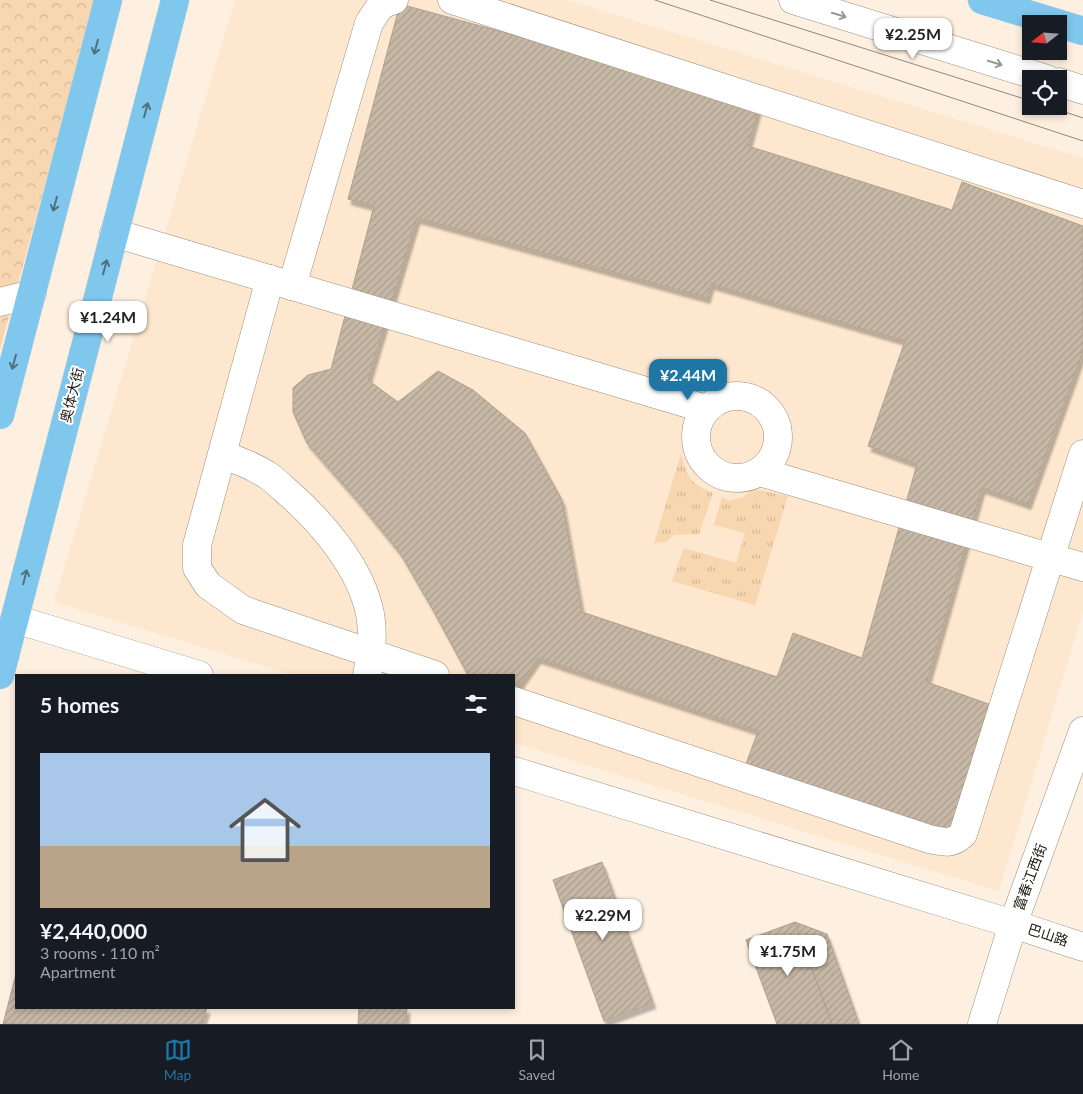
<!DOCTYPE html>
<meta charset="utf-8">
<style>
:root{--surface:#171b24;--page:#242831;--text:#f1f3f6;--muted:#9ea1a6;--line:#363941;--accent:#1e76a5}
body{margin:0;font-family:Lato,"Noto Sans SC",sans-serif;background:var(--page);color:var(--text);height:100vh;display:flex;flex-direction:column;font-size:19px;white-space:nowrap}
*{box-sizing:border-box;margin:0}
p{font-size:16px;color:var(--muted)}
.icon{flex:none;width:28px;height:28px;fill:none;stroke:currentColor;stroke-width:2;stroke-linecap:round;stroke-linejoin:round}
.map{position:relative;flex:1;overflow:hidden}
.sheet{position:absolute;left:15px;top:674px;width:500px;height:335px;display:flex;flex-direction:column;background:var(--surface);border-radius:0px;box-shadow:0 2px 8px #0003}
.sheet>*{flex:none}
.needle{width:32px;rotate:253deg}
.controls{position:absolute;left:1022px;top:15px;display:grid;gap:10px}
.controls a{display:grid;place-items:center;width:45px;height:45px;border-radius:0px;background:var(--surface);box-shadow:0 2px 8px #0003;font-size:25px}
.price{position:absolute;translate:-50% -42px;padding:0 11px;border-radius:10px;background:#fff;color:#222;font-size:16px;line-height:32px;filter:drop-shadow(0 1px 2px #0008)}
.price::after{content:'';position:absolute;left:50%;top:30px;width:15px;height:11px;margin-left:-8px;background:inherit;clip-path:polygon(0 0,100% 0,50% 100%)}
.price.on{background:var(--accent);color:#fff}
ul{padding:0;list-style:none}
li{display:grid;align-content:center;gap:10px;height:265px;padding:0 25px}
li span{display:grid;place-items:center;height:155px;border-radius:0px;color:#555}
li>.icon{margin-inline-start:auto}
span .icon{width:90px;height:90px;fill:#fffc;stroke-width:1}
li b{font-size:21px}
h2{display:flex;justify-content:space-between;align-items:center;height:60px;padding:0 25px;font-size:21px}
.menu{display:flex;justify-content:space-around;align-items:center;height:70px;border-top:1px solid var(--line);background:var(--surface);font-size:14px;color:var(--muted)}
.menu a{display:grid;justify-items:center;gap:2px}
.menu .on{color:var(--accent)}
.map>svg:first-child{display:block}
.built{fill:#fde7ce}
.grass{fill:url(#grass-tufts)}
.park{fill:url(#park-crowns)}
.building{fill:url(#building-hatch);stroke:#b0a08f;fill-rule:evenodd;filter:url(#shadow)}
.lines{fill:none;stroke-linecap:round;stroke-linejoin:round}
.minor-casing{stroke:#9c8d7c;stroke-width:29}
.major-casing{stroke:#dbdad9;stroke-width:29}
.minor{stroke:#fff;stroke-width:28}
.major{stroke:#80c7ed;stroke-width:28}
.tram{stroke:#92887d;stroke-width:1}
.oneway{stroke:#9a9794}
.oneway2{stroke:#4f707f}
.labels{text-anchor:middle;stroke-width:4;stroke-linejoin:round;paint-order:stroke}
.street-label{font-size:14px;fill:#1e1811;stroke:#fff}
</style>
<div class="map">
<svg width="1083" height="1024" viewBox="0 0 1083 1024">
<defs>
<pattern id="grass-tufts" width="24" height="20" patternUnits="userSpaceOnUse" patternTransform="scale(1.25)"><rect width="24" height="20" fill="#f7d6b0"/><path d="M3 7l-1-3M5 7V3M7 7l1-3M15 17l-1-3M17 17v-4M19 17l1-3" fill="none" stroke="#d3b796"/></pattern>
<pattern id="park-crowns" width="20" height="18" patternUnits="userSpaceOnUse" patternTransform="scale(1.25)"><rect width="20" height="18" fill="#f7d6b0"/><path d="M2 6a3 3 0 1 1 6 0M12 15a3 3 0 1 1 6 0" fill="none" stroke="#d3b796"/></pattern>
<pattern id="building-hatch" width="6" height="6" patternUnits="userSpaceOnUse" patternTransform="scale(1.25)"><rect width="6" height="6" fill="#c7b8a6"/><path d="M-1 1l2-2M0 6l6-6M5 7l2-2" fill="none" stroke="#aa9d8e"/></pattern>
<filter id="shadow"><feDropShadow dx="3" dy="5.5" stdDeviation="1" flood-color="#0004"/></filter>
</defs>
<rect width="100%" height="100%" fill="#fef0e1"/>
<polygon class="built" points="235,0 567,0 1083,158 1083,611 999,891 514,743 514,675 293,675 54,602"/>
<g class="grass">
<path d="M681 454C688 478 689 483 713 493L699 534 674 535 666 542 654 543Z"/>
<polygon points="753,489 788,496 755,605 672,581 684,548 736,563 745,533 714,525 722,497 730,501 743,497"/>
</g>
<polygon class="park" points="0,0 95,0 0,350"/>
<g class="building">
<path d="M400 4 760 102 748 146 952 210 962 182 1083 226V351L1028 504 982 488 927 682 994 706 947 840 745 767 758 731 538 658 519 685 514 686V675H468L433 610 400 553 357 500 307 443 293 412V388L308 375 331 369 374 206 348 199ZM417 218 707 298 711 284 905 341 868 446 917 464 862 658 793 633 777 677 582 612 562 500 525 433 473 390 438 371 398 402 368 380Z"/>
<polygon points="602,862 653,1003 604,1021 553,880"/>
<polygon points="795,922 832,1024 777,1024 746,940"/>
<polygon points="795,922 827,934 859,1024 832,1024"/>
<polygon points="16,974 16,1008 207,1008 202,1024 3,1024"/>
<polygon points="359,1008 407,1008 406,1024 358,1024"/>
</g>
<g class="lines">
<defs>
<g id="minor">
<polyline points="452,0 1083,204"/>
<polyline points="793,0 1047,79"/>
<polyline points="1059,82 1083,90"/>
<polyline points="114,233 706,409"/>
<polyline points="270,279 197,545 197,568 208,585 243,610 435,675"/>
<polyline points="292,286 369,23 381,5 394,0"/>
<polyline points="0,302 32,294"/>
<circle cx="737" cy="437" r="41"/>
<path d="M222 455C238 460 253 466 267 475 274 479 279 485 285 490 320 520 361 567 370 614 374 634 371 656 367 675"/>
<polyline points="760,472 1083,567"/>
<polyline points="15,619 199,675"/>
<path d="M514 701 929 839C944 842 951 845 963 834L1083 454"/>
<polyline points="514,771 1013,924 1083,947"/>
<polyline points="982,1024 1013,924 1083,731"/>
</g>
<g id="major">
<polyline points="982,0 1083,31"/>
<polyline points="0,415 108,0"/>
<polyline points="0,675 175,0"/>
</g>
</defs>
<use href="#minor" class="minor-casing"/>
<use href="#major" class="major-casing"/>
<use href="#minor" class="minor"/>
<use href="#major" class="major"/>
<g class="tram">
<polyline points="655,0 1083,141"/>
<polyline points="710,0 1031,101"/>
<polyline points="1047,106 1083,118"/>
</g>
</g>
<defs><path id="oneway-shaft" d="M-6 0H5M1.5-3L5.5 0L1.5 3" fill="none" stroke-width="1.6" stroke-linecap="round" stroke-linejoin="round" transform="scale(1.25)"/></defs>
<g class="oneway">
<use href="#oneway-shaft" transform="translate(839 15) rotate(17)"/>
<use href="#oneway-shaft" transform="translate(995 63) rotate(17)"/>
</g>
<g class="oneway2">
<use href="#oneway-shaft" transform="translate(96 47) rotate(105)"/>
<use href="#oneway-shaft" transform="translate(146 110) rotate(-75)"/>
<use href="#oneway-shaft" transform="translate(55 204) rotate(105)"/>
<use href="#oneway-shaft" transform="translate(105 267) rotate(-75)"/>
<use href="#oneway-shaft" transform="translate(14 362) rotate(105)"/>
<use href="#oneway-shaft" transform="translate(25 577) rotate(-76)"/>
</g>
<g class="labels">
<g class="street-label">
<text transform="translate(72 395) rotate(-76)" y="5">奥体大街</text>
<text transform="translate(1030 877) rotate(-70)" y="5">富春江西街</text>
<text transform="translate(1048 935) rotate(18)" y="5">巴山路</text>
</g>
</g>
</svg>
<div class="controls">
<a><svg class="needle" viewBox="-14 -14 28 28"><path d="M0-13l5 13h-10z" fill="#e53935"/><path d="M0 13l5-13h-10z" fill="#9ea1a6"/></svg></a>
<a><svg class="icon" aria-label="locate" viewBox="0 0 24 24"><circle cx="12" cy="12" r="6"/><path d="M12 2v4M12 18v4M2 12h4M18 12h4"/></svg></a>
</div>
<b class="price" style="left:913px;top:60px">¥2.25M</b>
<b class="price" style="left:108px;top:343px">¥1.24M</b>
<b class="price on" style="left:688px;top:401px">¥2.44M</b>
<b class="price" style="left:603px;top:941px">¥2.29M</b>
<b class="price" style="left:788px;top:977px">¥1.75M</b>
<section class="sheet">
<h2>5 homes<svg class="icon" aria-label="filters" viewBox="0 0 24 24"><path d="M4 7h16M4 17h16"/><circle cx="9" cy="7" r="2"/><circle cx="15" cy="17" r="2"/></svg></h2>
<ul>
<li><span style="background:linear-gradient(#a9c7e8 60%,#b9a48a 0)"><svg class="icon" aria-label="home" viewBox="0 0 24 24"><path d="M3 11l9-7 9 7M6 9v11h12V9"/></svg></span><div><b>¥2,440,000</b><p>3 rooms · 110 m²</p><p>Apartment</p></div></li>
</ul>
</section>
</div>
<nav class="menu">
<a class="on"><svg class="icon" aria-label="map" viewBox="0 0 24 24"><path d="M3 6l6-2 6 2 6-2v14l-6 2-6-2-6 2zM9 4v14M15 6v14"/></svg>Map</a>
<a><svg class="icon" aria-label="saved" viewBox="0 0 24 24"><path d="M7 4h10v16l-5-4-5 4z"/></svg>Saved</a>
<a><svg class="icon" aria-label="home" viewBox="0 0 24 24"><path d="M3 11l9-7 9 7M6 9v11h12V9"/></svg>Home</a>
</nav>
